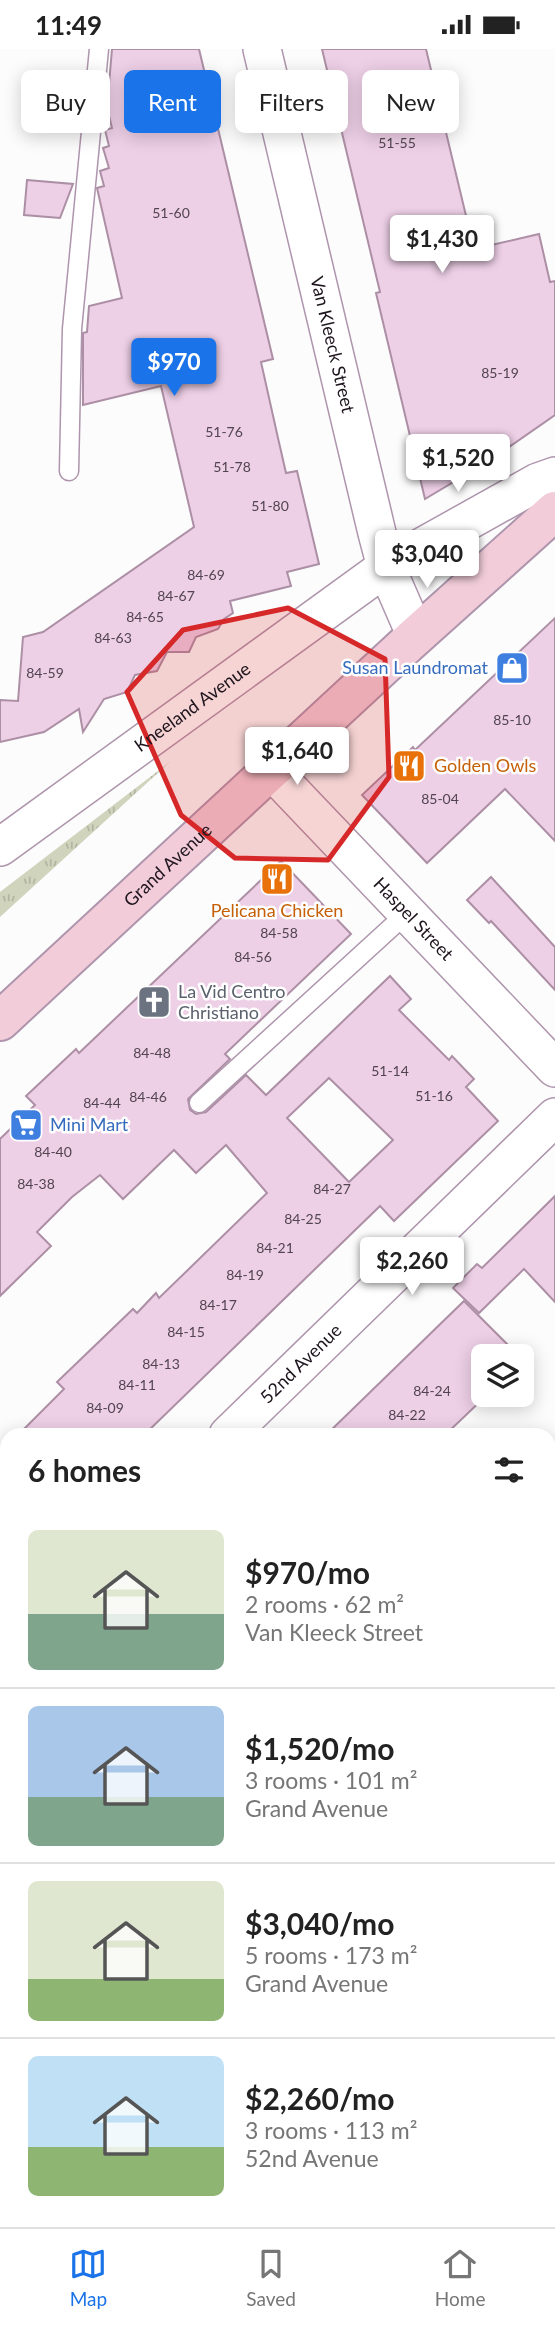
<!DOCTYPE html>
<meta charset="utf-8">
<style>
:root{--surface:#fff;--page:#f2f2f2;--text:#222;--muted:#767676;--line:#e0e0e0;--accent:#1a73e8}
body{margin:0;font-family:Lato,sans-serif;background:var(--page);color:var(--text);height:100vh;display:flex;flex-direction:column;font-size:26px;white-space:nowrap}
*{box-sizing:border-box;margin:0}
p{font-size:23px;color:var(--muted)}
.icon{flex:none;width:38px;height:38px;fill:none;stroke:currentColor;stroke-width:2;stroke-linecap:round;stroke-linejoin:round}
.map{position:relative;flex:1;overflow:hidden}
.drawer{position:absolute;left:0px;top:1379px;width:556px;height:800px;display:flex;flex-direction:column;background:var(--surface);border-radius:21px 21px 0 0;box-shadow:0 4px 18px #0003}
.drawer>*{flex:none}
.banner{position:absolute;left:21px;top:21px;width:514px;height:63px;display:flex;gap:14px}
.tools{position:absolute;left:471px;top:1295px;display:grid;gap:14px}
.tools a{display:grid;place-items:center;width:63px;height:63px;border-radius:10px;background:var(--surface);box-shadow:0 4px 18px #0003;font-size:35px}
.price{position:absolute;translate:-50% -60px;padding:0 16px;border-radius:7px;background:#fff;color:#222;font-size:23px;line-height:46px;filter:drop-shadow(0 2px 4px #0008)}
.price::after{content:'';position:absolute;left:50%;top:42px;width:21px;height:16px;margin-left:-10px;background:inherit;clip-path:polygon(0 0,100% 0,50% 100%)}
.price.selected{background:var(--accent);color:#fff}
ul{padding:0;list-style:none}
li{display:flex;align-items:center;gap:21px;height:175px;padding:0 28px}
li+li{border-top:2px solid var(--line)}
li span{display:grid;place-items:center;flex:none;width:196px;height:140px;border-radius:10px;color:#555}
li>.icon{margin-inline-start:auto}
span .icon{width:84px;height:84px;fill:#fffc;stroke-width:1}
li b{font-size:30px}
h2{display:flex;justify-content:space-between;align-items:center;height:84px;padding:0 28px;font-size:30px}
.pill{padding:0 24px;border-radius:10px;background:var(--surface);box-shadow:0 4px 18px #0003;font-size:24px;line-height:63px}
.pill.selected{background:var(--accent);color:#fff}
.status{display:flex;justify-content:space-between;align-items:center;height:49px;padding:0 35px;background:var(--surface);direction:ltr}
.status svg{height:19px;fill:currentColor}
.dock{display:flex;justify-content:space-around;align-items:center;height:98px;border-top:2px solid var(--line);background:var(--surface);font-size:19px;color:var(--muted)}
.dock a{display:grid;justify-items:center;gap:4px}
.dock .selected{color:var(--accent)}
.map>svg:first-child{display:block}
.grass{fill:url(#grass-dots)}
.park{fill:url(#park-tufts)}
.building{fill:#edcfe6;stroke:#ac8fa5;stroke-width:2;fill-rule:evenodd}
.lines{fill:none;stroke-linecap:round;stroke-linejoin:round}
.service-casing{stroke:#ae95ad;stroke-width:21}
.minor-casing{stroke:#ae95ad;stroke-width:40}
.secondary-casing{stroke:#ae95ad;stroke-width:42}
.service{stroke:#fff;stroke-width:18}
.minor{stroke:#fff;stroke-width:37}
.secondary{stroke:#f2cdd9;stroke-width:38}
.rail-casing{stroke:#565056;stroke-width:8}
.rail{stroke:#fff;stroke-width:5;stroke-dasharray:16;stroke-linecap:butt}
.marked{fill:#d62828;fill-opacity:0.2;stroke:#d62828;stroke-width:5;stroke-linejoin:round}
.labels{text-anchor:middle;stroke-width:5;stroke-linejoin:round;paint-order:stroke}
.number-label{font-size:14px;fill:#524450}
.street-label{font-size:18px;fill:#1e151e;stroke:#fff}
.shop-label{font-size:18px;fill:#366cbe;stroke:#fff;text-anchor:end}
.food-label{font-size:18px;fill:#c56008;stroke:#fff;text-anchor:start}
.worship-label{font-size:18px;fill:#5b616d;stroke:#fff;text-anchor:start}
</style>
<div class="status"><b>11:49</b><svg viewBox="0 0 49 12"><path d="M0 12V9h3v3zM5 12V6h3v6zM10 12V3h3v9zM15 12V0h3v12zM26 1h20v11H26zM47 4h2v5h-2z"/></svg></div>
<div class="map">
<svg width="555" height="2178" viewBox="0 0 555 2178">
<defs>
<pattern id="grass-dots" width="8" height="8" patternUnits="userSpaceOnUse" patternTransform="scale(1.75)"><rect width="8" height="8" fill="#d0d4bc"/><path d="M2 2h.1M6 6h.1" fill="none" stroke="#b2b5a1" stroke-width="1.8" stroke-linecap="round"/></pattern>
<pattern id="park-tufts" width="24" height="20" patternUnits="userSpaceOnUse" patternTransform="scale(1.75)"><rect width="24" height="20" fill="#d0d4bc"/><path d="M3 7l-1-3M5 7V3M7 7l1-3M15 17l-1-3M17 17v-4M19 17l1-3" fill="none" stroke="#b2b5a1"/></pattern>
</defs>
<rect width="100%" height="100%" fill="#fcfcfc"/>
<g class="grass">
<polygon points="0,1491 7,1494 7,1565 0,1561"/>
<polygon points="0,1688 7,1691 7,1801 0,1797"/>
<polygon points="550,1745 555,1749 555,1825 550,1823"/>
<polygon points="550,1955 555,1958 555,2123 550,2121"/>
</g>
<polygon class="park" points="171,712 0,868 0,843"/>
<g class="building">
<polygon points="112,0 199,0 273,310 261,313 278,389 286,424 297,422 319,515 287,523 291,537 230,552 233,564 224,570 218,580 196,588 189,603 167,603 157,622 135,626 127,643 104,650 83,683 79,660 44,683 0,693 0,651 18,652 23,588 43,583 194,478 161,337 83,356 83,284 87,283 89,257 122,249 97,139 104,137 100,122 109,119 103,99 109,97 105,81 112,79 107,59"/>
<polygon points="322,0 426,0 474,200 539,185 550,233 555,232 555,366 492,410 425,450 376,244 380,243"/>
<polygon points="27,131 73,135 60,169 24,166"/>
<polygon points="555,569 555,792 505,740 427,814 362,746 413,698 415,701"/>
<path d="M281 812 351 885 225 1005 230 1010 188 1050 190 1061 196 1065 206 1063 246 1026 266 1046 390 927 411 950 399 961 449 1011 452 1007 474 1030 466 1038 498 1072 394 1172 380 1157 144 1386H18L64 1340 57 1333 133 1260 137 1264 156 1244 159 1249 267 1144 226 1096 196 1124 174 1101 123 1150 100 1126 72 1148 37 1183 51 1197 0 1247V1090L35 1056 26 1047 76 1000 79 1004ZM329 1029 393 1091 349 1133 287 1069Z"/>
<polygon points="491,828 555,898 555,941 491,872 489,874 467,851"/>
<polygon points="555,1147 555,1253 524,1220 479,1264 453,1239 477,1215 482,1219"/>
<polygon points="464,1252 519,1307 483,1307 483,1346 487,1346 445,1386 326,1386"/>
</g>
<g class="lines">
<defs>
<g id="service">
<polyline points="69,422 72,280 99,0"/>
<polyline points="199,1054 407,864"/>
</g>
<g id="minor">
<path id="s1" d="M262 0 377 484 386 518 416 587"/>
<path id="s2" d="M271 721 555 1019"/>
<path id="s3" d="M0 798 386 518 538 433 555 427"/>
<path id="s4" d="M228 1386 555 1068"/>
<polyline points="550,1657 555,1651"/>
<polyline points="0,1968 7,1976"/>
<polyline points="183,2172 188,2178"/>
</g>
<g id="secondary">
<path id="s5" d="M0 972 408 594 555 462"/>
</g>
</defs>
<use href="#service" class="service-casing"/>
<use href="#minor" class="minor-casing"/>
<use href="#secondary" class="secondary-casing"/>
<use href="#service" class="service"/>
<use href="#minor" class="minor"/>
<use href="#secondary" class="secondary"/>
<defs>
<g id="rail">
<polyline points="0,1594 7,1597"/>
<polyline points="0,1620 7,1624"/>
<polyline points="0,1646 7,1650"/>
<polyline points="0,1673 7,1676"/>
<polyline points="550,1862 555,1864"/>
<polyline points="550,1887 555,1890"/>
<polyline points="550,1912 555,1915"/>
<polyline points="550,1938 555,1940"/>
</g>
</defs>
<use href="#rail" class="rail-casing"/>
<use href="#rail" class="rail"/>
</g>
<path class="marked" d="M288 559 385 610 389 728 328 811 235 809 181 766 127 643 183 581Z"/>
<defs>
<symbol id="shop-square" viewBox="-11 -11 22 22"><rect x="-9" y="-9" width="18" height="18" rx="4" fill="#3f7fe0" stroke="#fff"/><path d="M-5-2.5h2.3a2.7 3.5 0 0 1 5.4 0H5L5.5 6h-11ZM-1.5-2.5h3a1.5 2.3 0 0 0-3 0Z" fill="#fff"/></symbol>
<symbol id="restaurant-square" viewBox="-11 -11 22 22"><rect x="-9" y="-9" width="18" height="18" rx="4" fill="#e8710a" stroke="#fff"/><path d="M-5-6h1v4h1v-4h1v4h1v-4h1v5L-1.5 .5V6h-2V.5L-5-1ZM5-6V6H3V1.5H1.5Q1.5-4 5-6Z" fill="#fff"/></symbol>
<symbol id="church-square" viewBox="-11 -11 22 22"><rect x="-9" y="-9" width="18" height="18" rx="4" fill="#6b7280" stroke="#fff"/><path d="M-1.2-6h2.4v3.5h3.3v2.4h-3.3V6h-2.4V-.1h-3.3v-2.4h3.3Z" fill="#fff"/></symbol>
<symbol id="supermarket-square" viewBox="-11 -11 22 22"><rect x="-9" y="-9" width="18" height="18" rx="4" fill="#3f7fe0" stroke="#fff"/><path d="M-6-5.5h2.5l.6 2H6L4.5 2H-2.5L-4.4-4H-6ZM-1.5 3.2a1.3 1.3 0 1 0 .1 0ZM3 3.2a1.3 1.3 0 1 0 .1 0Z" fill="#fff"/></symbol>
</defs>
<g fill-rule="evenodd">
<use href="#shop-square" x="493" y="600" width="38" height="38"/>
<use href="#restaurant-square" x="390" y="698" width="38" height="38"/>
<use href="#restaurant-square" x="258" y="811" width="38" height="38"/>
<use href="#church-square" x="135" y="934" width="38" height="38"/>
<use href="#supermarket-square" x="7" y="1057" width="38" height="38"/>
</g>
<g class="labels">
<g class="number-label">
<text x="397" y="99">51-55</text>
<text x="171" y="169">51-60</text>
<text x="500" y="329">85-19</text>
<text x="224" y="388">51-76</text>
<text x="232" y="423">51-78</text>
<text x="270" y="462">51-80</text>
<text x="206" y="531">84-69</text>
<text x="176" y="552">84-67</text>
<text x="145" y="573">84-65</text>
<text x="113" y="594">84-63</text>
<text x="45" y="629">84-59</text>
<text x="512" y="676">85-10</text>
<text x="440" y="755">85-04</text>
<text x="279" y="889">84-58</text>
<text x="253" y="913">84-56</text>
<text x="152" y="1009">84-48</text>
<text x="390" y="1027">51-14</text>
<text x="434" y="1052">51-16</text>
<text x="148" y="1053">84-46</text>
<text x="102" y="1059">84-44</text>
<text x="53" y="1108">84-40</text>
<text x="36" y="1140">84-38</text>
<text x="332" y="1145">84-27</text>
<text x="303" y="1175">84-25</text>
<text x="275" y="1204">84-21</text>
<text x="245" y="1231">84-19</text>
<text x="218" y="1261">84-17</text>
<text x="186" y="1288">84-15</text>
<text x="161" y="1320">84-13</text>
<text x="137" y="1341">84-11</text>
<text x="432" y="1347">84-24</text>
<text x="105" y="1364">84-09</text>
<text x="407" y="1371">84-22</text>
</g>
<g class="street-label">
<text dy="6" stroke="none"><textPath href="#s1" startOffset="304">Van Kleeck Street</textPath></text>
<text dy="6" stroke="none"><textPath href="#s3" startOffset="238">Kneeland Avenue</textPath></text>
<text dy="6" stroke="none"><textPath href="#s5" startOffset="229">Grand Avenue</textPath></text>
<text dy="6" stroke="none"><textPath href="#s2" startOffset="206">Haspel Street</textPath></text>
<text dy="6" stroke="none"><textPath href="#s4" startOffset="102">52nd Avenue</textPath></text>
</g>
<g class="shop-label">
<text x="488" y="625">Susan Laundromat</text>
<text x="50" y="1082" text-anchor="start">Mini Mart</text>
</g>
<g class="food-label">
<text x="434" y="723">Golden Owls</text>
<text x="277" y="868" text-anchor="middle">Pelicana Chicken</text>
</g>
<g class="worship-label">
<text x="178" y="949">La Vid Centro<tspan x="178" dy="21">Christiano</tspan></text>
</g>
</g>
</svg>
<div class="tools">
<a><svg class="icon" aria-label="layers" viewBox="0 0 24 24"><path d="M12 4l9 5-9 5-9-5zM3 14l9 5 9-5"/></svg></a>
</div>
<b class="price" style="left:442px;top:226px">$1,430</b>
<b class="price selected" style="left:174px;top:349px">$970</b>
<b class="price" style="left:458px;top:445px">$1,520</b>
<b class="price" style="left:427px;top:541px">$3,040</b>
<b class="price" style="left:297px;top:738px">$1,640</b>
<b class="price" style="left:412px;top:1248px">$2,260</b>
<div class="banner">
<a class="pill">Buy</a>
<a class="pill selected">Rent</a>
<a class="pill">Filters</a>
<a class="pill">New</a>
</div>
<section class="drawer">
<h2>6 homes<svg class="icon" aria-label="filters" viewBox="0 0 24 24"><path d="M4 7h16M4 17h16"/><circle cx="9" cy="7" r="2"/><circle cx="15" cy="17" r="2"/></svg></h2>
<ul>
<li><span style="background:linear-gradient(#dfe7d0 60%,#7fa58c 0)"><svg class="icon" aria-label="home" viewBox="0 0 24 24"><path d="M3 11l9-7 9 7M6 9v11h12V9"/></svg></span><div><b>$970/mo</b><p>2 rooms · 62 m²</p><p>Van Kleeck Street</p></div></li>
<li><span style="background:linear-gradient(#a9c7e8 65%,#7fa58c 0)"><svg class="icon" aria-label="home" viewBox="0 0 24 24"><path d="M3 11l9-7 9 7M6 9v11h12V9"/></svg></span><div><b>$1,520/mo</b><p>3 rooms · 101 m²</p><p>Grand Avenue</p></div></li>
<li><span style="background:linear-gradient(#dfe7d0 70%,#8fb573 0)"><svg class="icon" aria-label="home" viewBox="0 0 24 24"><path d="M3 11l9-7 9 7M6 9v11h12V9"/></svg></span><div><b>$3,040/mo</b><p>5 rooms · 173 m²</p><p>Grand Avenue</p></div></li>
<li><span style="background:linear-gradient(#bfe0f5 65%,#8fb573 0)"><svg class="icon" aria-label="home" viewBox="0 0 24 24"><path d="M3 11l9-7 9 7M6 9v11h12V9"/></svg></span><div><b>$2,260/mo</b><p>3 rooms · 113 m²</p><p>52nd Avenue</p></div></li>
</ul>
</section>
</div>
<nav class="dock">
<a class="selected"><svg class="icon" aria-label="map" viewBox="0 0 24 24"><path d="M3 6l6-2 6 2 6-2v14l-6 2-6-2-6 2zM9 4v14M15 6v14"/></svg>Map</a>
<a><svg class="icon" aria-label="saved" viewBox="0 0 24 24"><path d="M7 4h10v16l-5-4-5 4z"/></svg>Saved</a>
<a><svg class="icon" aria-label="home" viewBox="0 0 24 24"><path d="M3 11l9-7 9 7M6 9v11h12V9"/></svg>Home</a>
</nav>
